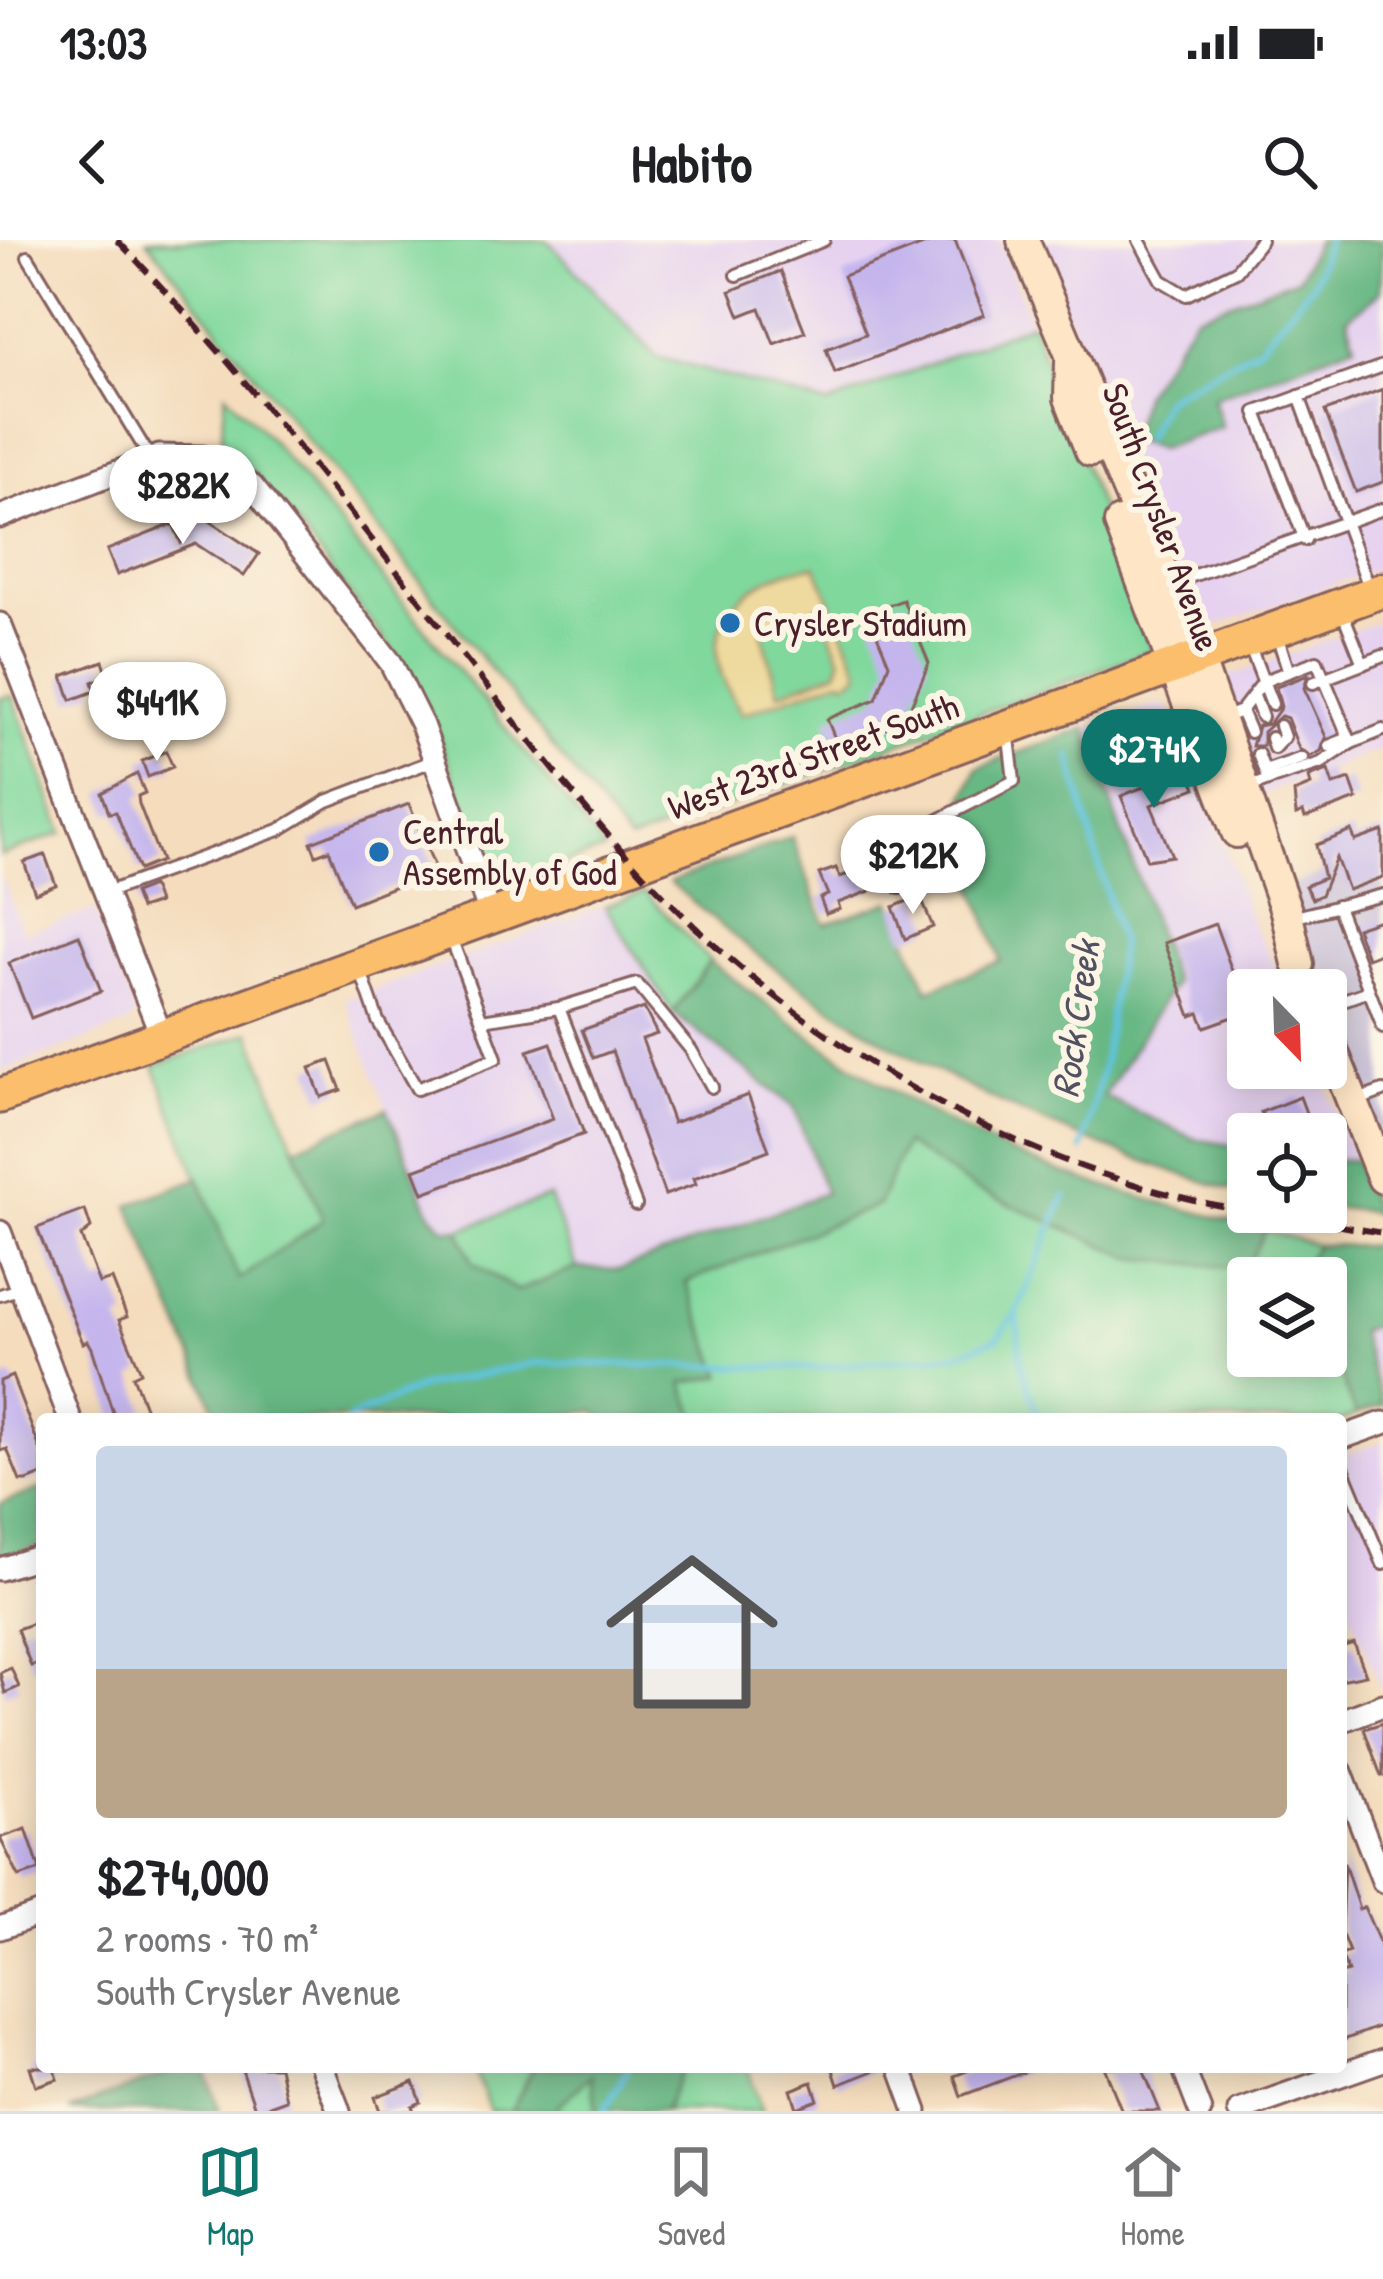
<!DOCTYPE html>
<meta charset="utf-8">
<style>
:root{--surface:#fff;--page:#f2f2f2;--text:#202124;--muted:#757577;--line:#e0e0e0;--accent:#0f766e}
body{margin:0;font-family:"Patrick Hand",sans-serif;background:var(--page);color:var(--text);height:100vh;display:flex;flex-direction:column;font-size:45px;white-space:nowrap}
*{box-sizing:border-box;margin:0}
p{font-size:39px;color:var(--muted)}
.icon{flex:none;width:66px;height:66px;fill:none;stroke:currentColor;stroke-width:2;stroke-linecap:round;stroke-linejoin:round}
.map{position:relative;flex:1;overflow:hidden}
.side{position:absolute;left:36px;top:1173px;width:1311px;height:660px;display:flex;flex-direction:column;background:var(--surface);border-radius:12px;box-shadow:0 6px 30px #0003}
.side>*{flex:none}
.needle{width:78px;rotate:157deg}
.tools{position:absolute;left:1227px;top:729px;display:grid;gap:24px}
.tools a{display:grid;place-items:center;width:120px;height:120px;border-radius:12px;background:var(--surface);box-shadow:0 6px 30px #0003;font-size:60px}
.price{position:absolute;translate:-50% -102px;padding:0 27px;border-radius:42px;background:#fff;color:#222;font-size:39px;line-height:78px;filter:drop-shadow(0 3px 6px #0008)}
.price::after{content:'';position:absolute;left:50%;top:72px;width:36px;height:27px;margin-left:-18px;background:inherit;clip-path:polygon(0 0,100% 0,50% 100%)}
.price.on{background:var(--accent);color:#fff}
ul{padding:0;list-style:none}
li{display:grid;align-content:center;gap:24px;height:636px;padding:0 60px}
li+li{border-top:3px solid var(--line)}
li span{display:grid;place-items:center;height:372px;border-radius:12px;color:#555}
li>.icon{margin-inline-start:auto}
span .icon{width:216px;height:216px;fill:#fffc;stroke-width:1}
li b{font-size:51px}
.status{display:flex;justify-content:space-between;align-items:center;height:84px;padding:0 60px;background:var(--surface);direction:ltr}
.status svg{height:33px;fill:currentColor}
header{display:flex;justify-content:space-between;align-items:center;height:156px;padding:0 60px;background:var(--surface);font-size:54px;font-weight:800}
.dock{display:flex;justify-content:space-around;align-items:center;height:168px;border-top:3px solid var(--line);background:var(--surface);font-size:33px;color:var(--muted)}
.dock a{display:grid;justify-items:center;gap:6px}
.dock .on{color:var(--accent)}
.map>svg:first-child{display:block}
.built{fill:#e6d2f0}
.industrial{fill:#c8bfd8}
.green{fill:#80d89d;stroke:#657c64;stroke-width:3}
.forest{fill:#68b884;stroke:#596c58;stroke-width:3}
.sand{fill:#eeda9e;stroke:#9c7c64;stroke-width:3;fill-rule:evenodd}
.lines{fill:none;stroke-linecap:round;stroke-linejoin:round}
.stream{stroke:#61c4df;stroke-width:6}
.building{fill:#c4b5ed}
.lane-casing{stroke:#86615e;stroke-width:16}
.street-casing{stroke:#86615e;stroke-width:27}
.secondary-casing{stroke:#86615e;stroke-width:36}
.primary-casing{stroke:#86615e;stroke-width:39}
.lane{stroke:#fff;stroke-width:10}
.street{stroke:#fff;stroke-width:21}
.secondary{stroke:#fde5c5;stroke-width:30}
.primary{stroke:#fabe6d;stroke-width:33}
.rail{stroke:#4a1f2b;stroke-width:6;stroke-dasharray:18 9;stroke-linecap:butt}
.poi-dot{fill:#1f6fb2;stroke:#fcf5e5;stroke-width:4.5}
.labels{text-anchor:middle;stroke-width:12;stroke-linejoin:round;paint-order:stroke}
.street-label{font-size:36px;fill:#4a1f2b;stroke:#fcf5e5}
.poi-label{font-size:36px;fill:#4a1f2b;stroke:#fcf5e5;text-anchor:start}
.water-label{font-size:39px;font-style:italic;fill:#515161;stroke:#fcf5e5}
</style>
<div class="status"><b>13:03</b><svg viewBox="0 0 49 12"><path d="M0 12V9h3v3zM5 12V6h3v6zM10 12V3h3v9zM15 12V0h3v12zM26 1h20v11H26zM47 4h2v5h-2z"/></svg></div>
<header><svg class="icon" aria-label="back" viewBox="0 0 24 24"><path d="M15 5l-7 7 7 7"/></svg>Habito<svg class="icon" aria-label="search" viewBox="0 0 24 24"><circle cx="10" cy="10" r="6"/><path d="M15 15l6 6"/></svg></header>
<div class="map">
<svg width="1383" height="1871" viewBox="0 0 1383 1871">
<rect width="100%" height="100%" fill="#fcf5e5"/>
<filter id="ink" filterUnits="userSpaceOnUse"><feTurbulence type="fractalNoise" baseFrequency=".00833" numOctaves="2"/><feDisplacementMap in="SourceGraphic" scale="24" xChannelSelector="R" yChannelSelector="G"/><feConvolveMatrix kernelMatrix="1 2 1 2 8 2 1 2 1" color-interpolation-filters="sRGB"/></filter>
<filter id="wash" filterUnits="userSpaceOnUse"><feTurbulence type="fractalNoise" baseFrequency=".004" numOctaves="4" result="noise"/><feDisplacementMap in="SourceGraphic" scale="48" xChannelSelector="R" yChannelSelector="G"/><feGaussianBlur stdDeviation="2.7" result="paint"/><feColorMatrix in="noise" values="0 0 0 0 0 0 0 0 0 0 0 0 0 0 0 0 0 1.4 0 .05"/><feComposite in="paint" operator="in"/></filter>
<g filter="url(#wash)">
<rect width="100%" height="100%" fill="#f4dcbc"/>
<g class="built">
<polygon points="547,0 999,0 1031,83 828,165 658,117"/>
<polygon points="1036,0 1317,0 1298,37 1196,75 1213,158 1354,105 1347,78 1380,52 1383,30 1383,327 1214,386 1199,386"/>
<polygon points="1383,380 1383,508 1257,557 1219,451 1227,437"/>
<polygon points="1159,464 1171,471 1183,489 1252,682 1288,750 1248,750 1248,828 1319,828 1355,920 1326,920 1326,894 1248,894 1248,908 1195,899 1103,856 1174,743 1086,488"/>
<polygon points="0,633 24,693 95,670 135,774 128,784 0,832"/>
<polygon points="605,666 673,773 794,867 825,953 620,1030 577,1028 548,957 459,990 444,988 422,961 345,760"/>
<polygon points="1383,1082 1383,1155 1358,1091"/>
<polygon points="1383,1201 1383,1453 1341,1349 1341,1216"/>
</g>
<polygon class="industrial" points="1383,610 1383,904 1326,762 1326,750 1321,750 1300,698 1285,647"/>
<g class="green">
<polygon points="147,0 547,0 657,117 828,165 1031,83 1153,410 629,602"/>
<polygon points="226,153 269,198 605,610 501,645 492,640 434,484 402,423 286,271 253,234 220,212"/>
<polygon points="13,456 63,593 0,616 0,458"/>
<polygon points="645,652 710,721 673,773 605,666"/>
<polygon points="250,792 323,980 238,1041 154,826"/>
<polygon points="905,903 975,949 1245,1029 1265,990 1316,1005 1296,1038 1248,1038 1248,1116 1326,1116 1327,1097 1356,1175 1341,1181 697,1179 682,1143 722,1135 686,1042 878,965"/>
<polygon points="549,957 577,1028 517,1051 473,1023 459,990"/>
<polygon points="473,1827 534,1827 511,1871 490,1871"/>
<polygon points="683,1827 747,1827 762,1871 664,1871"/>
<polygon points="592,1834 596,1871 552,1871"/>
</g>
<g class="forest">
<polygon points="1317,0 1383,0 1380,52 1347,78 1355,104 1213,158 1222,187 1159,209 1129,200 1143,154 1196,75 1298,38"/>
<path d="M1086 488 1174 743 1104 856 1195 899 1248 908V955C1023 888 846 800 670 642L792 597 825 684 891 661 928 750 1001 721 952 586 977 528Z"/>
<path d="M710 721C807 796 905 869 1019 916 1098 949 1183 968 1265 990L1246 1029 1133 1018 975 949 905 904 878 965 686 1042 722 1136 683 1143 697 1179H605L594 1171 539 1179H219L129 965 199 938 239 1040 323 980 295 907 387 869 431 974 444 988 459 990 473 1023 517 1051 577 1028 620 1030 825 953 794 867 673 773Z"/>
<polygon points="1326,920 1355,920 1375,973 1326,966"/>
<polygon points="1316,1005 1383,1006 1383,1082 1359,1091 1383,1165 1356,1175 1326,1098 1326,1038 1296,1038"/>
<polygon points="42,1248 42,1305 0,1318 0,1264"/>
<polygon points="184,1827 204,1827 220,1871 69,1871"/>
<polygon points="534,1827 683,1827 664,1871 596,1871 592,1835 552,1871 511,1871"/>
</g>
<path class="sand" d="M816 326 860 432 848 442 841 439 742 474C733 458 721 440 718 421 709 365 768 329 816 326ZM820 366 841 419 837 431 779 453 762 392Z"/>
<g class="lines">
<g class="stream">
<polyline points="1145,199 1165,158 1259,107 1313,43 1328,0"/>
<polyline points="1070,516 1120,704 1102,830 1082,910"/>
<polyline points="1017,1076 1021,1123 1039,1179"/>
<polyline points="349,1179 421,1147 536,1123 818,1128 958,1114 998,1098 1017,1072 1065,956"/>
<polyline points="604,1871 629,1827"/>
</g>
</g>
<g id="blocks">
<g class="building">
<polygon points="936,0 955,0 984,75 835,133 826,109 866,94 843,36"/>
<polygon points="781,31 805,92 774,104 760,68 740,76 730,51"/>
<polygon points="1383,149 1383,242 1356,252 1325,171"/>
<polygon points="201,275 259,314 244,336 196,304 117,335 107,310 173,284 181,303"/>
<polygon points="903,360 929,423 905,480 838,506 827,479 876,459 889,424 868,373"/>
<polygon points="103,421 108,436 92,442 95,451 71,460 63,436"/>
<polygon points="1308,435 1304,448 1326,497 1321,511 1311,516 1299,509 1287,478 1281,476 1263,492 1263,506 1252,506 1258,486 1269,484 1281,467 1276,447"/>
<polygon points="166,511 173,527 148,537 142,521"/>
<polygon points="1188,529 1196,548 1151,565 1172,616 1147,620 1121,556"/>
<polygon points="1328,530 1333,545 1350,539 1357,559 1305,578 1303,572 1296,575 1294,552 1311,545 1309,537"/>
<polygon points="137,534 145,553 138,556 139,564 161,621 139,630 116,572 109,573 102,553"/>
<polygon points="409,564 436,630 351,664 329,610 316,615 311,602"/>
<polygon points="1352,591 1355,601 1383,591 1383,637 1348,650 1336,618 1321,655 1312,659 1305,646 1324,638 1316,605"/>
<polygon points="45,615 56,645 35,653 24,622"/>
<polygon points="836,628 840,637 862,629 870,651 838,663 840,669 826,674 820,658 828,655 819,634"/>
<polygon points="152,646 158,663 140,669 134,653"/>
<polygon points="920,656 933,687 905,699 893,667"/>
<polygon points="1383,679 1383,712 1367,718 1356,688"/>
<polygon points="1215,684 1247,772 1205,787 1199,773 1191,776 1164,703"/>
<polygon points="79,695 101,751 31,778 9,723"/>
<polygon points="644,768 657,794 642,799 673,883 748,855 769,910 694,938 696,944 665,955 612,811 593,818 582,790"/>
<polygon points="551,803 584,894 423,953 414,930 553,879 528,811"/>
<polygon points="330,821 341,850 321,857 310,828"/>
<polygon points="1300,857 1312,889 1270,894 1261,872"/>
<polygon points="85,970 91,988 81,996 99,1043 112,1039 127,1077 119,1080 141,1132 133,1136 146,1170 124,1179 115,1179 92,1108 88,1101 83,1103 37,988"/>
<polygon points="12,1136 42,1214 42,1235 27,1241 20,1241 7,1209 0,1211 0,1141"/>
<polygon points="37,1382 42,1422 31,1426 17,1389"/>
<polygon points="1354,1403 1366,1435 1341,1440 1341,1407"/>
<polygon points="11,1428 19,1447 5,1453 0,1433"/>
<polygon points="1383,1483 1383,1536 1381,1536 1364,1489"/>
<polygon points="26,1589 40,1630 19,1637 0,1598"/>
<polygon points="1344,1623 1359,1669 1364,1667 1383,1711 1383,1785 1341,1801 1341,1734 1348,1732 1341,1715 1349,1712 1341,1692"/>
<polygon points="30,1827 54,1827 58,1839 36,1846"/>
<polygon points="241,1827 279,1827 286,1860 256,1871"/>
<polygon points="841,1827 881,1827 881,1828 838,1845 833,1830"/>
<polygon points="977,1827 1034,1827 1035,1828 961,1856 954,1836"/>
<polygon points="1104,1827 1142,1827 1160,1871 1122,1871"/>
<polygon points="414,1842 421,1862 412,1866 414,1871 380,1871 375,1857"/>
<polygon points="812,1842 818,1860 797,1868 791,1850"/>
</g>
</g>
</g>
<g filter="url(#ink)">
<use href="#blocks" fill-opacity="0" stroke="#86615e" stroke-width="3"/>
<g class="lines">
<defs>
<g id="lane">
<polyline points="1139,0 1161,40 1186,55 1236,31 1261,0"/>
<polyline points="28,17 151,219"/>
<polyline points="737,35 824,0"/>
<polyline points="1299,156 1370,350"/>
<polyline points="1305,300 1256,172 1383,126"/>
<polyline points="1172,343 1383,269"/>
<polyline points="1342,371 1363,424"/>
<polyline points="1277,395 1289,432"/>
<polyline points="1250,407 1272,464"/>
<polyline points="1313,443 1383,416"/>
<polyline points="1254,456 1262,477"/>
<polyline points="1241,471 1250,492"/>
<polyline points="1223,478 1241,471 1264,441 1317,421 1351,503 1383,490"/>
<polyline points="1271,498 1274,508 1284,497 1280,486"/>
<polyline points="1329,506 1349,498"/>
<polyline points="1265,531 1302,518"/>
<polyline points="1268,540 1321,523 1351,503"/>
<polyline points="1247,548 1268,540 1258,514"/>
<polyline points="900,648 888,623 900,600 1014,541 1008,489"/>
<polyline points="105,653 279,590 327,561 435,520"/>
<polyline points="1337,666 1383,787"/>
<polyline points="1291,678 1383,655"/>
<polyline points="361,732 378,781 417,849 496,818 450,695"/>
<polyline points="1326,766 1369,751"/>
<polyline points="559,768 636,965"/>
<polyline points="482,780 559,768 637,744 691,810 712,847"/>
<polyline points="1358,860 1383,851"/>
<polyline points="0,1055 21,1048"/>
<polyline points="1341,1223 1383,1324"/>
</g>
<g id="street">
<polyline points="0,277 159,216 203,217 252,246 391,423 422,485 491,676"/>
<polyline points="0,384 162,797"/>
<polyline points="0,992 70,1179"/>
<polyline points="1341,1198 1383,1183"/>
<polyline points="0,1329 42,1316"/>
<polyline points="1341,1481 1383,1465"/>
<polyline points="1341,1532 1383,1641"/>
<polyline points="0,1688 42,1673"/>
<polyline points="322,1827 339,1871"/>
<polyline points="900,1827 916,1871"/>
<polyline points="1183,1827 1200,1871"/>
<polyline points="1239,1871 1383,1820"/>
</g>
<g id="secondary">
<polyline points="1023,0 1197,415 1286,671 1298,724"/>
<polyline points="1071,122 1070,158 1091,211"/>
<polyline points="1120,283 1237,592"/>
<polyline points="1326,795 1383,938"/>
</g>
<polyline id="primary" points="0,856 1383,350"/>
</defs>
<use href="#lane" class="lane-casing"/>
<use href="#street" class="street-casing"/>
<use href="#secondary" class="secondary-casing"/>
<use href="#primary" class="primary-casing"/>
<use href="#lane" class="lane"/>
<use href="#street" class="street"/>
<use href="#secondary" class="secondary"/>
<use href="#primary" class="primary"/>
<g class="rail">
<path d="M117 0C250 137 364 291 483 441 548 524 614 608 690 682 840 827 1042 936 1248 971"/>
<polyline points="1255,972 1383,993"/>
</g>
</g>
</g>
<g class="poi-dot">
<circle cx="730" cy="383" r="12"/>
<circle cx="379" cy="612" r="12"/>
</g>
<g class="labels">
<g class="street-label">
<text transform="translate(1162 277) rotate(70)" y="13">South Crysler Avenue</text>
<text transform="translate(813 516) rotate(-20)" y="13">West 23rd Street South</text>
</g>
<g class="poi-label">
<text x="754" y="396">Crysler Stadium</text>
<text x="403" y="604">Central<tspan x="403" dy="41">Assembly of God</tspan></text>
</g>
<g class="water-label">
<text transform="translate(1075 779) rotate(-82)" y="14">Rock Creek</text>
</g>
</g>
</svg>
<div class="tools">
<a><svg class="needle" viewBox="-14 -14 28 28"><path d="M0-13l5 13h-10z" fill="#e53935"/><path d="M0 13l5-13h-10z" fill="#757577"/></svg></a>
<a><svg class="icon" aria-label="locate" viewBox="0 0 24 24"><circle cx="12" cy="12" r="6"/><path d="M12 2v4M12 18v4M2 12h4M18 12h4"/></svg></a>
<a><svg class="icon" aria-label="layers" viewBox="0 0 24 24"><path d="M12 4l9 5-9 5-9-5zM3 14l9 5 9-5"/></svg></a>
</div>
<b class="price" style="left:183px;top:307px">$282K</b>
<b class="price" style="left:157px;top:524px">$441K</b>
<b class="price on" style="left:1154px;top:571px">$274K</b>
<b class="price" style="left:913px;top:677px">$212K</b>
<section class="side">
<ul>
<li><span style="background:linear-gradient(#c9d6e8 60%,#b9a48a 0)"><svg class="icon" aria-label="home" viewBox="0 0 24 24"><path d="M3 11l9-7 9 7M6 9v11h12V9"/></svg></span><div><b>$274,000</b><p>2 rooms · 70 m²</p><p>South Crysler Avenue</p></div></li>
</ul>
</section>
</div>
<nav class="dock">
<a class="on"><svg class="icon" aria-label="map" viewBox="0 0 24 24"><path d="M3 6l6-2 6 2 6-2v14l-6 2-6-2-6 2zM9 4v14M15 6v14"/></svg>Map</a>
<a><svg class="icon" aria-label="saved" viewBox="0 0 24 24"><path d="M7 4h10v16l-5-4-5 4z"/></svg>Saved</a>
<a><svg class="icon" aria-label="home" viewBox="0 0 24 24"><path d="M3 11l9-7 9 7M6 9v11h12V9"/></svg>Home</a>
</nav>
